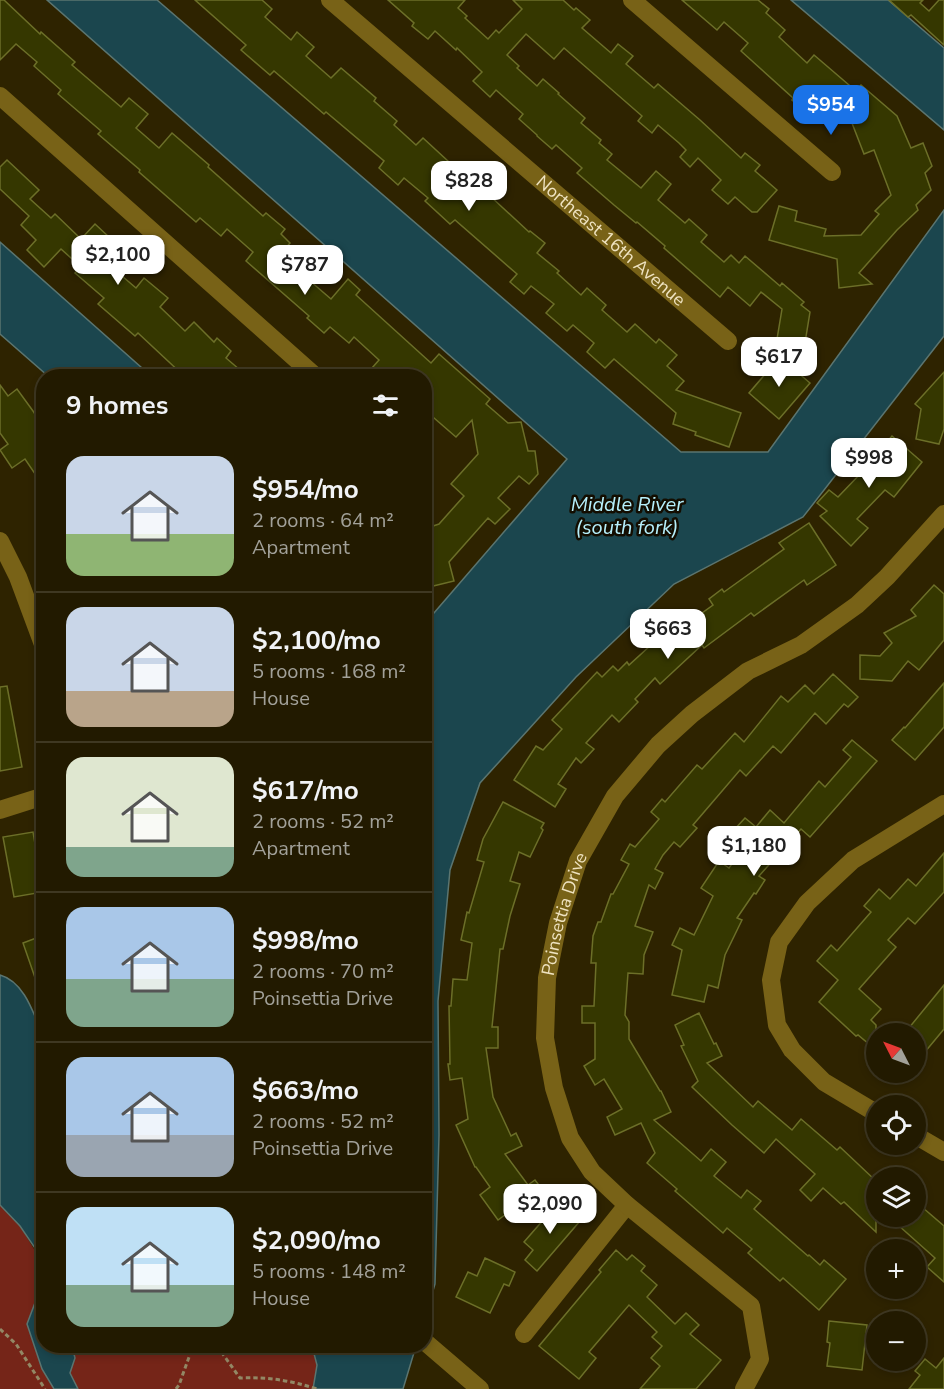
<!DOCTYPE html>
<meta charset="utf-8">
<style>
:root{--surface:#221a00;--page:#2e270f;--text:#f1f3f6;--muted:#a2a199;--line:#3f3822;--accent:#1a73e8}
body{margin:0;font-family:"Nunito Sans",sans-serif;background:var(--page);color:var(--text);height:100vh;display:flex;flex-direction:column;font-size:22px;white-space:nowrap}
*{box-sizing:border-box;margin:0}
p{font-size:20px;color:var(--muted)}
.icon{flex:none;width:33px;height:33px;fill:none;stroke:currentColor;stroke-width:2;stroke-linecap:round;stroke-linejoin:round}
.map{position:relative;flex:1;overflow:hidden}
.panel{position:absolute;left:36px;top:369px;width:396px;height:984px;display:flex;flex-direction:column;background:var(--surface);border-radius:24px;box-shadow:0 3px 9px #0003,0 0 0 2px var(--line)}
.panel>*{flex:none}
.needle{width:39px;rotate:312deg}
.buttons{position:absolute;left:866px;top:1023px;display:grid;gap:12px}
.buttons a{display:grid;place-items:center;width:60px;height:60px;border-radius:50%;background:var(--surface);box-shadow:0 3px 9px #0003,0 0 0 2px var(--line);font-size:30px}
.price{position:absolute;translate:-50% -51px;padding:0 14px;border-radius:12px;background:#fff;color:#222;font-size:20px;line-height:39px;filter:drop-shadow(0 2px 3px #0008)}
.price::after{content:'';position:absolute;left:50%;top:36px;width:18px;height:14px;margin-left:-9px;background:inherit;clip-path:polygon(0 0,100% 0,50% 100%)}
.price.active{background:var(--accent);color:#fff}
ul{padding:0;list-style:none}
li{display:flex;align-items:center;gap:18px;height:150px;padding:0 30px}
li+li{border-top:2px solid var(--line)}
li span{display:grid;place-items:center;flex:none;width:168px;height:120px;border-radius:18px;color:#555}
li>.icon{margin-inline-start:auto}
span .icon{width:72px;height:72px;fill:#fffc;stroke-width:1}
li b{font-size:26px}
h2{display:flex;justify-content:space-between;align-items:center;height:72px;padding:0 30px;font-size:26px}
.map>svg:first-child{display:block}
.green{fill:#752518}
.water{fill:#1b464e;stroke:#5b7570;stroke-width:1.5}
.building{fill:#353700;stroke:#6c6f28;stroke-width:1.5}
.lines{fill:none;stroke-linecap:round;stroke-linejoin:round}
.path{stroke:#938865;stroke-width:3;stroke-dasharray:4.5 3;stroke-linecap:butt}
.minor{stroke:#786217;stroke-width:18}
.labels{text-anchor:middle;stroke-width:5;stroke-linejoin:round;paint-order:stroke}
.street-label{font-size:18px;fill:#efe3c1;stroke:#130d00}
.water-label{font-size:20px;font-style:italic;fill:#b6f0fc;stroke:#130d00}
</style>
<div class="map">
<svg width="944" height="1389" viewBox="0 0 944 1389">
<rect width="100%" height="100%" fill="#2e2300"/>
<polygon class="green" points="0,1205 20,1226 43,1264 44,1346 312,1346 317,1365 316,1389 0,1389"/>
<g class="water">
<polygon points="47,0 157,0 681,452 768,452 944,210 944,336 803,517 674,584 576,677 480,783 450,870 438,1001 439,1135 435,1284 425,1318 425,620 427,621 567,459"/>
<polygon points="791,0 888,0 944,48 944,130"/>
<polygon points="0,242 151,376 48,376 0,334"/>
<path d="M0 975C25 982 34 1015 43 1036V1266L35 1248 20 1226 0 1205Z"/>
<polygon points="43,1285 44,1346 72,1346 75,1358 70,1373 78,1389 54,1389 42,1369 27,1324 41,1287"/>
<polygon points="312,1346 416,1346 403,1389 313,1389 317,1365"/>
</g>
<g class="building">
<polygon points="0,0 4,0 40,34 41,32 75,62 72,65 121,107 129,98 148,114 136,128 159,148 172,133 209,165 208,167 263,216 266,213 285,229 281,234 290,243 285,249 307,268 302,274 331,299 348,279 360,290 356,295 431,363 439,354 490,399 486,404 508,423 521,422 528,451 535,451 538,474 529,484 519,476 498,498 510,509 495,524 488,518 449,562 454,581 429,587 424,562 424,529 439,524 464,496 451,484 478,454 472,420 456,437 434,418 424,428 424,376 381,376 372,368 379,360 354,337 349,343 330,327 324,333 307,318 309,316 246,261 253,252 227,229 221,236 200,218 196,222 139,172 140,170 98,134 101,131 58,94 61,90 34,66 37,62 16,44 0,60"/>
<polygon points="195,0 262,0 272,9 265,17 291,40 297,32 314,47 306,56 331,78 341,68 376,98 374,101 397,121 394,125 416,145 423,138 487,197 489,195 529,232 530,231 545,243 537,253 559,271 557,273 581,295 587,288 606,305 602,310 627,332 635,324 656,343 659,339 677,355 667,366 684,381 676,390 741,413 729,447 695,435 696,432 673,424 676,413 614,359 605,368 587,352 594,343 573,325 567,331 546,313 554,304 531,286 524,294 510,282 517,274 455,220 450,224 425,201 428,198 404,178 398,185 379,168 384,161 326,112 324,114 274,71 270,75 241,50 246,45"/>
<polygon points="388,0 465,0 458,8 467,16 465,18 488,39 496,30 499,33 522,9 513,0 563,0 574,10 576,8 590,20 582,28 611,53 618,44 633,56 626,64 654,88 658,84 700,120 741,158 745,153 760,165 755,171 777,190 757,212 752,212 735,197 728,204 712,190 721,180 698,158 690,167 680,157 686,150 679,143 658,125 652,133 638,121 642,116 564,48 554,59 526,34 507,55 519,66 517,68 537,86 543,79 559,93 558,94 585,118 581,123 601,140 599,143 612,154 607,160 641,188 656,171 671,184 658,200 685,223 689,219 707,235 701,242 724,262 731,255 739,263 745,256 780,286 782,283 804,302 801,305 810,312 803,355 775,351 782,309 761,292 750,306 728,287 720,297 664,248 665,246 637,222 636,223 614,205 577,173 582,168 556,145 552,149 537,136 537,135 519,119 523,114 496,90 490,97 473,81 482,72 457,48 456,50 435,31 428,39 412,26 414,23"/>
<polygon points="682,0 758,0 769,9 766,13 785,30 779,37 807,63 814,55 856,91 861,85 897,116 911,148 923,143 932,166 925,173 931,190 916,205 918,210 897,230 859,273 872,284 839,288 837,259 769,240 779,206 797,211 795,221 826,229 824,236 861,235 879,214 875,211 891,195 874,150 864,154 850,118 832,103 817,121 792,100 793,98 741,51 748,43 724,22 717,30"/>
<polygon points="889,0 923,0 920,3 929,11 939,0 944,0 944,45 911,15 908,17"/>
<polygon points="7,160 39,190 30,199 51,218 55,214 81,239 95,224 109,237 103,245 122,262 115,270 136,288 144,278 168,298 160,307 185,331 194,322 214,342 217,338 231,351 226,358 247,376 184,376 138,333 135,336 98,304 104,298 75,273 81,267 61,249 44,267 27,250 36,240 21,225 29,216 0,189 0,167"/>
<polygon points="775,353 810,383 779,419 749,393 773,365"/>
<polygon points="944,372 944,429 939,444 916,439 921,409 915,404"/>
<polygon points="0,385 8,396 17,389 33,411 44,428 44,487 25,459 12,468 0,450 8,444 0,433"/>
<polygon points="892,436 922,462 894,497 885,490 857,519 868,528 851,546 820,516 827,511 817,503 829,490 838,497 863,471 862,470"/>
<polygon points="809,523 836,565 807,585 804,580 754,616 751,613 704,648 702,645 660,684 655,678 635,699 638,702 619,722 612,715 586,743 594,749 581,763 576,758 558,784 566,789 555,807 514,780 536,746 543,750 562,729 552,720 597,672 602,677 613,666 618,671 627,662 629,665 663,634 667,638 713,605 709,599 722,589 724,592 784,549 779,543"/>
<polygon points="934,585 944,594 944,640 919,670 908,661 892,681 860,679 860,655 880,656 892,643 884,633 916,616 911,610"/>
<polygon points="833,674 858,697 848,707 844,704 826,724 815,713 781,753 773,746 746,776 740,770 693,825 697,828 680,847 674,842 663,855 655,869 663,873 655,889 649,885 635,926 653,932 644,955 643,974 628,973 625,1015 629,1022 629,1039 660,1091 661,1091 671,1112 654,1120 701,1161 711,1149 726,1162 714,1176 741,1198 747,1190 761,1201 754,1209 808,1256 809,1255 820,1265 824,1260 846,1279 819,1310 783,1278 780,1281 748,1253 752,1249 727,1228 723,1233 675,1191 677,1189 647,1163 655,1153 641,1123 615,1135 607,1117 622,1109 604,1079 595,1085 584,1066 595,1059 595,1023 582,1023 582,1006 594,1006 596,963 591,963 593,936 598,922 601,922 611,894 613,894 629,864 621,860 630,844 635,847 659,819 651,812 662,799 665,802 697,765 702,769 735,733 744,742 781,696 788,702 805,685 814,694"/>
<polygon points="944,683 944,727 915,760 892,740 904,727 905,728"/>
<polygon points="7,686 22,767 0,771 0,687"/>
<polygon points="852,740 877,761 810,837 801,829 759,876 765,880 756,894 754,893 737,918 742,920 725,955 718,988 708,985 704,1002 672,995 682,950 672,945 680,928 694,935 713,896 701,888 719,861 729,868 747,843 733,831 745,818 756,827 770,810 784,823 819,781 825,787 851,757 843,750"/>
<polygon points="503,802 544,823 541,828 543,830 530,857 519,852 510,881 520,884 510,916 503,949 500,949 492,1027 498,1027 498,1048 486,1048 493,1097 511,1136 516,1133 522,1146 505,1154 528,1185 535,1180 545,1193 512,1216 509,1212 498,1220 480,1195 490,1187 476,1167 475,1167 456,1125 468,1119 462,1078 450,1080 448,1064 450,1064 449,1006 451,1006 453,979 467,980 472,943 461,940 467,912 469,913 484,862 477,860 483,839"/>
<polygon points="33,832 43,892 14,897 3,837"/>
<polygon points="944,853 944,892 915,924 908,918 888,940 896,947 859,989 881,1009 871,1020 876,1025 876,1050 858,1035 856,1036 819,1002 838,980 817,961 831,945 837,951 871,912 864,906 879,889 890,899 908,879 916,886"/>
<polygon points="44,935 44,995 41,995 23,943"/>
<polygon points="944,985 944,1029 915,1064 915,1034 904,1034"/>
<polygon points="699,1013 714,1044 716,1043 722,1056 707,1063 753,1107 758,1101 792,1130 801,1119 837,1150 840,1147 876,1181 876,1232 844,1202 841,1204 823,1188 811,1201 800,1190 815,1174 776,1139 764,1153 732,1125 692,1087 698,1081 681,1046 684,1045 675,1025"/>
<polygon points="915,1201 944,1226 944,1282 927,1267 935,1258 888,1216 915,1216"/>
<polygon points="558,1203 580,1221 537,1271 525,1260 533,1250 524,1242"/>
<polygon points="616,1250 627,1260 632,1255 645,1266 641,1271 657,1285 647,1297 675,1324 686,1313 699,1325 690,1334 721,1360 696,1389 640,1389 660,1366 651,1358 662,1346 652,1337 657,1332 629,1305 589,1352 596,1358 579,1379 539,1346 601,1272 599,1270"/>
<polygon points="485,1258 515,1272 509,1286 504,1284 490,1313 456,1297 468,1272 477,1276"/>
<polygon points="829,1321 867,1325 862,1370 827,1366 830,1343 827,1342"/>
<polygon points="944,1358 944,1389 909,1389 920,1375 915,1371 925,1359 936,1368"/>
</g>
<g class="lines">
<g class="path">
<polyline points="0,1329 16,1344 45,1389"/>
<path d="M217 1346 240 1378C268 1377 289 1380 317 1389"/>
<polyline points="176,1389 179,1385 193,1346"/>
</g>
<g class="minor">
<path id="s1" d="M330 0 728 341"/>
<polyline points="632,0 832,172"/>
<polyline points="0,96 315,376"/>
<polyline points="0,541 18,577 44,647"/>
<polyline points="0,810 44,796"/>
<polyline points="876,1113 824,1082 792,1050 777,1025 771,980 779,942 807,903 853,860 944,804"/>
<polyline points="915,1135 944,1152"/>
<polyline points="524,1334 627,1205"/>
<polyline points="424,1341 480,1389"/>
<path id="s2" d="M744 1389 760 1359 751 1306 627 1205 592 1172 570 1138 554 1088 545 1038 547 978 558 923 578 861 615 796 658 745 692 714 748 671 801 645 857 605 887 577 944 514"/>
</g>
</g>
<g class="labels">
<g class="street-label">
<text dy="6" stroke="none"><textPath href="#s1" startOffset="370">Northeast 16th Avenue</textPath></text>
<text dy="6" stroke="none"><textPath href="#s2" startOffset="566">Poinsettia Drive</textPath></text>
</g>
<g class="water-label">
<text x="627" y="511">Middle River<tspan x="627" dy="23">(south fork)</tspan></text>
</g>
</g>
</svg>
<div class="buttons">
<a><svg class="needle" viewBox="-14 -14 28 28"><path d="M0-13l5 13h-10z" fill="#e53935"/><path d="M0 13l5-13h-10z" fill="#a2a199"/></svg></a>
<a><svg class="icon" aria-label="locate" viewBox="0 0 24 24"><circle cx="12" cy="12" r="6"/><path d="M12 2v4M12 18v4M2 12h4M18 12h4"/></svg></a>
<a><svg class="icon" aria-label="layers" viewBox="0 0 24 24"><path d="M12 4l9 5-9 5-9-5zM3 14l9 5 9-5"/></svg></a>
<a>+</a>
<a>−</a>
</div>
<b class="price active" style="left:831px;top:136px">$954</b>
<b class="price" style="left:469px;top:212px">$828</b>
<b class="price" style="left:118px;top:286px">$2,100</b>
<b class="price" style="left:305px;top:296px">$787</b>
<b class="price" style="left:779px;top:388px">$617</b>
<b class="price" style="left:869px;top:489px">$998</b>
<b class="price" style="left:668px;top:660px">$663</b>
<b class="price" style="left:754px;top:877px">$1,180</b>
<b class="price" style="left:550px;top:1235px">$2,090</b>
<section class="panel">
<h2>9 homes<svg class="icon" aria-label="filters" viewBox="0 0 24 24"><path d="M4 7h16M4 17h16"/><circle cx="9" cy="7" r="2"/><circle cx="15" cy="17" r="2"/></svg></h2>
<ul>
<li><span style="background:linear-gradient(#c9d6e8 65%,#8fb573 0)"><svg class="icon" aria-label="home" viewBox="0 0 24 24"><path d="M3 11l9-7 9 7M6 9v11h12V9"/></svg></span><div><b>$954/mo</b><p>2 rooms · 64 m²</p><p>Apartment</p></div></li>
<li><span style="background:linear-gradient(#c9d6e8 70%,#b9a48a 0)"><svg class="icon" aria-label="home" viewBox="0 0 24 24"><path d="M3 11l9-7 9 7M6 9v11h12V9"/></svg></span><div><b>$2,100/mo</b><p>5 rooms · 168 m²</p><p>House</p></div></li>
<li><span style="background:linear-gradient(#dfe7d0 75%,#7fa58c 0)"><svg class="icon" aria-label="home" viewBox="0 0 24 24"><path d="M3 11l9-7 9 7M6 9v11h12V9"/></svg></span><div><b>$617/mo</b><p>2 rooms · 52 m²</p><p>Apartment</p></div></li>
<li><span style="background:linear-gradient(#a9c7e8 60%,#7fa58c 0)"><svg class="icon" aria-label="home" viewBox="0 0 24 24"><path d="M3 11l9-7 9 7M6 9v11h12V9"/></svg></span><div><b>$998/mo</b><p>2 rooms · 70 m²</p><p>Poinsettia Drive</p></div></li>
<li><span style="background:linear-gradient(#a9c7e8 65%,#9aa5b1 0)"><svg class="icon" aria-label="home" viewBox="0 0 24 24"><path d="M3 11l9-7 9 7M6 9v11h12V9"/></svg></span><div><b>$663/mo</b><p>2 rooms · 52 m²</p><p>Poinsettia Drive</p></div></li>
<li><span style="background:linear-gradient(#bfe0f5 65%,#7fa58c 0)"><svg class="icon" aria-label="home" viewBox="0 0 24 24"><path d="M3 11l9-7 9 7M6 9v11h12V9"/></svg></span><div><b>$2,090/mo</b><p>5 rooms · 148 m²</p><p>House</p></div></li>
</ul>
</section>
</div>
